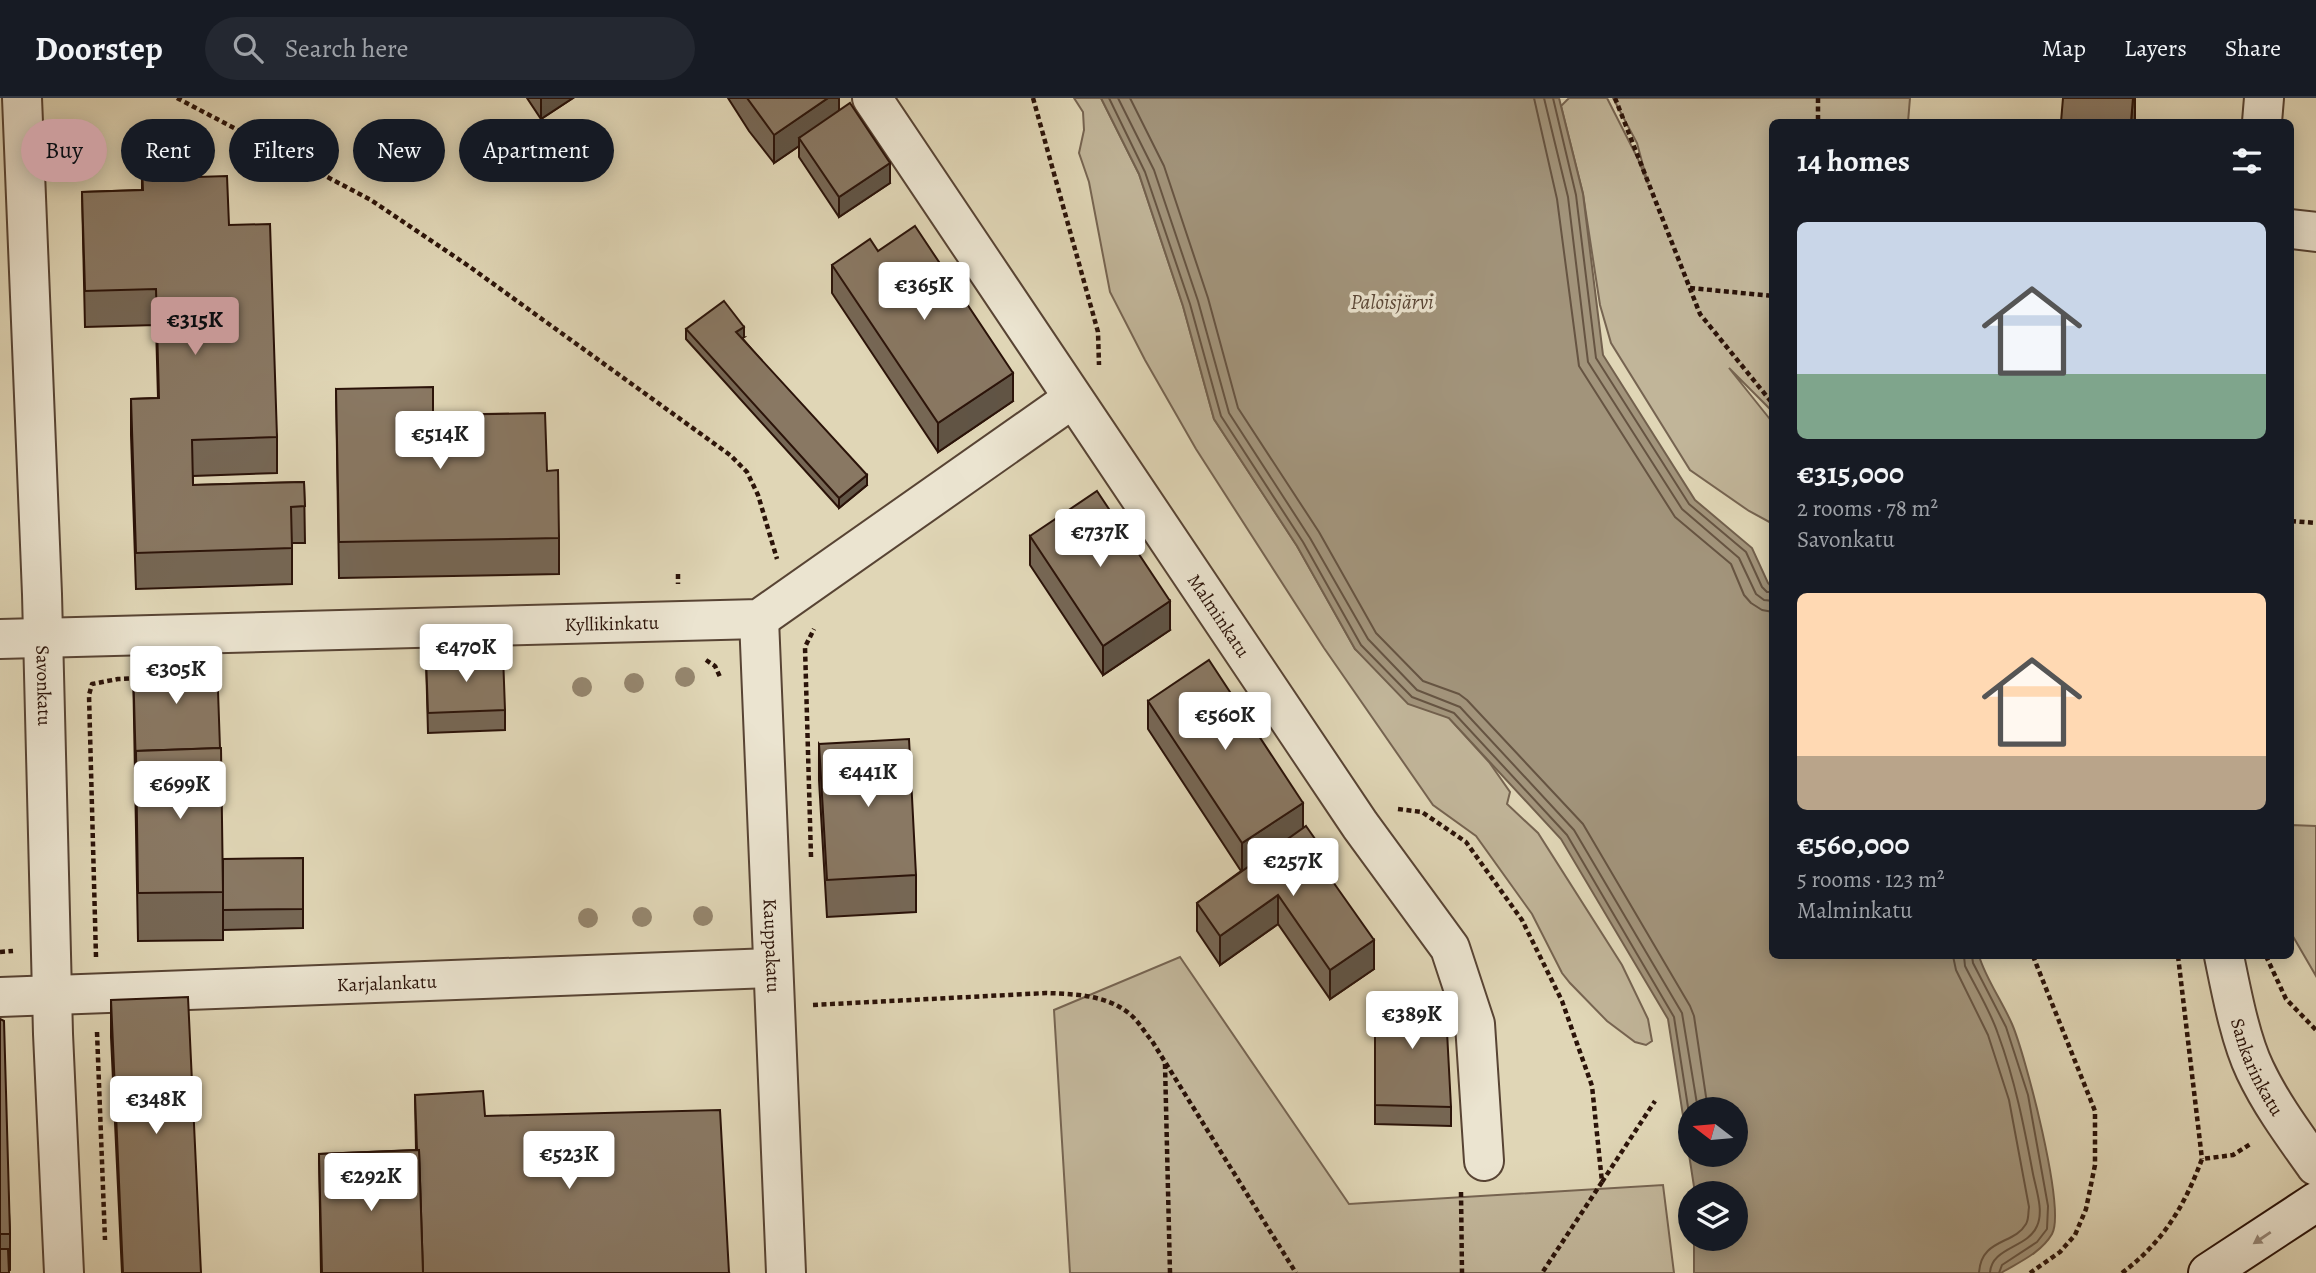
<!DOCTYPE html>
<meta charset="utf-8">
<style>
:root{--surface:#171b24;--page:#242831;--text:#f1f3f6;--muted:#9ea1a6;--line:#363941;--accent:#c59692}
body{margin:0;font-family:Alegreya,serif;background:var(--page);color:var(--text);height:100vh;display:flex;flex-direction:column;font-size:26px;white-space:nowrap}
*{box-sizing:border-box;margin:0}
p{font-size:23px;color:var(--muted)}
.icon{flex:none;width:38px;height:38px;fill:none;stroke:currentColor;stroke-width:2;stroke-linecap:round;stroke-linejoin:round}
.map{position:relative;flex:1;overflow:hidden}
.sheet{position:absolute;left:1769px;top:21px;width:525px;height:840px;display:flex;flex-direction:column;background:var(--surface);border-radius:10px;box-shadow:0 4px 18px #0003}
.sheet>*{flex:none}
.guide{position:absolute;left:21px;top:21px;width:665px;height:63px;display:flex;gap:14px}
.needle{width:46px;rotate:286deg}
.buttons{position:absolute;left:1678px;top:999px;display:grid;gap:14px}
.buttons a{display:grid;place-items:center;width:70px;height:70px;border-radius:50%;background:var(--surface);box-shadow:0 4px 18px #0003;font-size:35px}
.price{position:absolute;translate:-50% -60px;padding:0 16px;border-radius:7px;background:#fff;color:#222;font-size:23px;line-height:46px;filter:drop-shadow(0 2px 4px #0008)}
.price::after{content:'';position:absolute;left:50%;top:42px;width:21px;height:16px;margin-left:-10px;background:inherit;clip-path:polygon(0 0,100% 0,50% 100%)}
.price.current{background:var(--accent);color:#111}
ul{padding:0;list-style:none}
li{display:grid;align-content:center;gap:14px;height:371px;padding:0 28px}
li span{display:grid;place-items:center;height:217px;border-radius:10px;color:#555}
li>.icon{margin-inline-start:auto}
span .icon{width:126px;height:126px;fill:#fffc;stroke-width:1}
li b{font-size:30px}
h2{display:flex;justify-content:space-between;align-items:center;height:84px;padding:0 28px;font-size:30px}
.chip{padding:0 24px;border-radius:32px;background:var(--surface);box-shadow:0 4px 18px #0003;font-size:24px;line-height:63px}
.chip.current{background:var(--accent);color:#111}
header{display:flex;align-items:center;gap:42px;box-sizing:border-box;height:98px;padding:0 35px;background:var(--surface);border-bottom:2px solid var(--line)}
header strong{font-size:33px}
nav{display:flex;gap:38px;margin-inline-start:auto;font-size:24px}
.search{width:490px;height:63px;background:var(--page);display:flex;align-items:center;gap:18px;box-sizing:border-box;padding:0 24px;border-radius:38px;color:var(--muted);font-size:26px}
.map>svg:first-child{display:block}
.green{fill:#c1b599;stroke:#766451;stroke-width:2}
.water{fill:#a2947b;stroke:#72604d;stroke-width:2;fill-rule:evenodd}
.lines{fill:none;stroke-linecap:round;stroke-linejoin:round}
.shore{stroke:#665442;stroke-width:2}
.street-casing{stroke:#584434;stroke-width:42}
.secondary-casing{stroke:#2b1309;stroke-width:42}
.path{stroke:#2b1309;stroke-width:4.5;stroke-dasharray:5 3.5;stroke-linecap:butt}
.street{stroke:#ebe4d0;stroke-width:38}
.secondary{stroke:#ebe4d0;stroke-width:38}
.tree{fill:#95866e}
.wall{fill:#766755;stroke:#2b1309;stroke-width:2}
.shaded-wall{fill:#605445;stroke:#2b1309;stroke-width:2}
.building{fill:#897863;stroke:#2b1309;stroke-width:2}
.oneway{fill:#958676}
.labels{text-anchor:middle;stroke-width:7;stroke-linejoin:round;paint-order:stroke}
.street-label{font-size:19px;fill:#2b1309;stroke:#ebe4d0}
.water-label{font-size:21px;font-style:italic;fill:#5b4737;stroke:#ebe4d0}
</style>
<header>
<strong>Doorstep</strong>
<div class="search"><svg class="icon" aria-label="search" viewBox="0 0 24 24"><circle cx="10" cy="10" r="6"/><path d="M15 15l6 6"/></svg>Search here</div>
<nav><a>Map</a><a>Layers</a><a>Share</a></nav>
</header>
<div class="map">
<svg width="2316" height="1175" viewBox="0 0 2316 1175">
<rect width="100%" height="100%" fill="#e0d6b6"/>
<filter id="stains"><feTurbulence type="fractalNoise" baseFrequency=".00286" numOctaves="4"/><feColorMatrix values="0 0 0 0 .2 0 0 0 0 .09 0 0 0 0 .02 0 0 0 .5 -.17"/></filter>
<radialGradient id="worn" r=".72"><stop offset=".6" stop-color="#630" stop-opacity="0"/><stop offset="1" stop-color="#630" stop-opacity=".3"/></radialGradient>
<g class="green">
<polygon points="1074,0 1101,0 1139,76 1183,208 1214,321 1297,448 1355,551 1426,607 1449,620 1489,664 1510,694 1507,706 1538,735 1622,867 1648,921 1652,943 1646,947 1635,944 1607,923 1570,885 1562,875 1532,816 1476,738 1433,707 1324,550 1196,351 1145,262 1110,194 1089,84 1079,55 1084,32 1083,14"/>
<polygon points="1569,0 1607,0 1638,61 1648,86 1637,45 1613,0 1910,0 1908,24 1773,24 1773,314 1729,270 1773,325 1773,426 1749,413 1690,372 1611,245 1600,207 1583,96 1561,8"/>
<polygon points="2291,727 2316,728 2316,878 2291,835"/>
<polygon points="1180,859 1349,1106 1663,1087 1674,1175 1070,1175 1054,912"/>
</g>
<path class="water" d="M1101 0H1559L1583 96 1603 257 1695 402 1752 450 1768 485 1773 490V858H1979C1986 881 2002 903 2012 926 2025 956 2066 1111 2052 1136 2041 1155 2019 1164 2001 1175H1694V1141H1736V1096L1695 1095 1668 921 1561 741 1449 620 1408 606 1355 551 1297 448 1214 321 1183 208 1139 76ZM1690 1012H1736V1057H1690Z"/>
<g class="lines">
<g class="shore">
<polyline points="1109,0 1145,74 1190,206 1221,318 1303,444 1361,547 1412,599 1454,615 1567,737 1674,919 1690,1022"/>
<polyline points="1118,0 1154,72 1198,203 1229,315 1310,440 1368,541 1417,592 1460,609 1574,732 1682,915 1698,1012"/>
<polyline points="1130,0 1164,68 1208,200 1238,310 1319,434 1376,535 1423,583 1459,596 1467,602 1583,726 1690,908 1694,918 1708,1012"/>
<polyline points="1534,0 1557,101 1579,268 1675,419 1731,466 1744,497 1751,505 1762,512 1773,514"/>
<polyline points="1544,0 1568,99 1588,264 1682,411 1739,460 1756,496 1764,502 1773,503"/>
<polyline points="1553,0 1576,97 1596,260 1689,406 1746,454 1762,489 1767,494 1773,494"/>
<path d="M1953 858 1956 872 1988 937 2009 1002 2029 1109C2028 1115 2029 1121 2026 1126 2014 1147 1981 1140 1979 1175"/>
<path d="M1964 858 1965 868C1976 890 1990 912 1998 936 2015 982 2024 1028 2033 1076 2036 1091 2044 1113 2037 1128 2028 1150 1991 1149 1990 1175"/>
<polyline points="1972,858 1973,865 2006,929 2028,997 2048,1108 2047,1131 2037,1144 2002,1167 1999,1175"/>
</g>
<defs>
<g id="street">
<path id="s1" d="M22 0 42 496 53 936 64 1175"/>
<path id="s2" d="M872 0 1360 727 1450 850 1475 926 1484 1063"/>
<polyline points="2262,24 2264,0"/>
<polyline points="2291,131 2316,134"/>
<path id="s3" d="M759 521 786 1175"/>
<path id="s4" d="M0 541 759 521 1072 301"/>
<path id="s5" d="M2224 858C2231 892 2240 941 2255 972 2271 1006 2294 1037 2316 1068"/>
<path id="s6" d="M0 899 773 870"/>
</g>
<polyline id="secondary" points="2208,1175 2316,1104"/>
</defs>
<use href="#street" class="street-casing"/>
<use href="#secondary" class="secondary-casing"/>
<g class="path">
<polyline points="177,0 371,102 470,169 730,357 747,374 758,397 777,461"/>
<polyline points="1033,0 1098,234 1099,267"/>
<polyline points="1615,0 1700,216 1773,306"/>
<polyline points="1818,0 1818,24"/>
<polyline points="1690,190 1773,198"/>
<polyline points="2291,423 2316,425"/>
<polyline points="678,476 678,486"/>
<polyline points="706,562 715,568 720,579"/>
<polyline points="1398,711 1422,714 1466,744 1522,822 1562,903 1592,988 1602,1084 1542,1175"/>
<polyline points="811,759 805,549 814,531"/>
<polyline points="0,854 13,853"/>
<polyline points="2178,858 2202,1061"/>
<polyline points="2266,858 2286,901 2316,932"/>
<polyline points="96,859 89,597 92,586 118,581 139,580"/>
<path d="M813 907 1046 895C1075 896 1108 897 1131 917 1139 924 1145 935 1152 943L1296 1175"/>
<polyline points="97,934 105,1142"/>
<polyline points="1165,966 1170,1175"/>
<polyline points="1602,1084 1655,1003"/>
<polyline points="1461,1094 1462,1175"/>
<polyline points="2030,1175 2060,1154 2075,1137 2086,1111 2095,1067 2095,1013 2033,858"/>
<path d="M2122 1175C2163 1144 2184 1109 2202 1061L2233 1057 2252 1045"/>
</g>
<use href="#street" class="street"/>
<use href="#secondary" class="secondary"/>
</g>
<g class="tree">
<circle cx="685" cy="579" r="10"/>
<circle cx="634" cy="585" r="10"/>
<circle cx="582" cy="589" r="10"/>
<circle cx="703" cy="818" r="10"/>
<circle cx="642" cy="819" r="10"/>
<circle cx="588" cy="820" r="10"/>
</g>
<g class="wall">
<polygon points="527,0 573,0 541,21"/>
<polygon points="728,0 839,0 839,13 890,85 839,119 799,59 799,48 774,65 749,33"/>
<polygon points="142,69 166,80 229,127 277,339 277,375 193,378 193,387 304,384 305,445 292,445 292,486 136,491 131,337 131,301 158,300 156,227 85,229 82,94 142,92"/>
<polygon points="878,153 1013,303 938,354 832,195 832,167"/>
<polygon points="686,231 744,239 742,240 867,387 839,410 686,241"/>
<polygon points="336,291 433,317 547,373 559,440 559,476 339,480"/>
<polygon points="1030,438 1170,532 1103,577 1030,467"/>
<polygon points="426,560 505,612 505,632 428,635"/>
<polygon points="133,566 223,766 303,760 303,830 223,832 223,812 223,842 138,843"/>
<polygon points="1148,603 1303,730 1327,775 1374,871 1330,901 1278,826 1220,867 1197,833 1197,805 1241,773 1148,631"/>
<polygon points="819,646 916,777 916,814 827,819 819,682"/>
<polygon points="1375,897 1451,1009 1451,1028 1375,1026"/>
<polygon points="111,902 201,1175 122,1175 111,939"/>
<polygon points="0,921 10,1136 10,1172 0,1175"/>
<polygon points="415,997 485,1018 729,1175 321,1175 319,1056 416,1052"/>
</g>
<g class="shaded-wall">
<polygon points="541,0 573,0 541,21"/>
<polygon points="828,0 839,0 839,21 799,40 799,48 774,65 774,37"/>
<polygon points="2133,0 2135,0 2135,24 2131,24"/>
<polygon points="890,65 890,85 839,119 839,99"/>
<polygon points="744,229 744,239 736,245 736,234"/>
<polygon points="1013,275 1013,303 938,354 938,325"/>
<polygon points="867,377 867,387 839,410 839,400"/>
<polygon points="1170,503 1170,532 1103,577 1103,548"/>
<polygon points="1303,705 1303,733 1242,774 1242,745"/>
<polygon points="1327,758 1327,787 1319,764"/>
<polygon points="1278,797 1278,826 1220,867 1220,838"/>
<polygon points="1374,842 1374,871 1330,901 1330,872"/>
</g>
<g class="building">
<polygon points="747,0 828,0 774,37"/>
<polygon points="2063,0 2133,0 2131,24 2061,24"/>
<polygon points="850,5 890,65 839,99 799,40"/>
<polygon points="142,69 165,69 166,80 227,78 229,127 270,126 277,339 192,342 193,387 304,384 305,408 291,409 292,450 136,455 131,301 159,300 156,191 85,193 82,94 143,92"/>
<polygon points="915,128 1013,275 938,325 832,167 870,141 878,153"/>
<polygon points="724,203 744,229 736,234 867,377 839,400 686,231"/>
<polygon points="433,289 433,317 545,315 547,373 558,372 559,440 339,444 336,291"/>
<polygon points="1097,393 1170,503 1103,548 1030,438"/>
<polygon points="503,557 505,612 428,615 426,560"/>
<polygon points="1209,562 1303,705 1242,745 1148,603"/>
<polygon points="217,564 220,650 136,653 136,672 133,566"/>
<polygon points="909,641 916,777 827,782 819,646"/>
<polygon points="221,650 223,794 138,795 136,653"/>
<polygon points="1306,728 1327,758 1319,764 1374,842 1330,872 1278,797 1220,838 1197,805"/>
<polygon points="303,760 303,811 223,812 223,761"/>
<polygon points="1445,896 1451,1009 1375,1007 1375,897"/>
<polygon points="188,899 201,1175 123,1175 111,902"/>
<polygon points="0,921 4,923 10,1136 0,1136"/>
<polygon points="483,993 485,1018 720,1012 729,1175 423,1175 419,1052 417,1052 415,997"/>
<polygon points="419,1052 423,1175 322,1175 319,1056"/>
<polygon points="0,1151 8,1151 9,1175 0,1175"/>
</g>
<defs><path id="oneway-solid" d="M-6-.8H1V-3.2L6.5 0L1 3.2V.8H-6Z" transform="scale(1.75)"/></defs>
<use class="oneway" href="#oneway-solid" transform="translate(2262 1140) rotate(146)"/>
<g class="labels">
<g class="street-label">
<text dy="7" stroke="none"><textPath href="#s2" startOffset="623">Malminkatu</textPath></text>
<text dy="7" stroke="none"><textPath href="#s4" startOffset="612">Kyllikinkatu</textPath></text>
<text dy="7" stroke="none"><textPath href="#s1" startOffset="588">Savonkatu</textPath></text>
<text dy="7" stroke="none"><textPath href="#s3" startOffset="327">Kauppakatu</textPath></text>
<text dy="7" stroke="none"><textPath href="#s6" startOffset="387">Karjalankatu</textPath></text>
<text dy="7" stroke="none"><textPath href="#s5" startOffset="116">Sankarinkatu</textPath></text>
</g>
<g class="water-label">
<text x="1392" y="211">Paloisjärvi</text>
</g>
</g>
<rect width="100%" height="100%" filter="url(#stains)"/>
<rect width="100%" height="100%" fill="url(#worn)"/>
</svg>
<div class="buttons">
<a><svg class="needle" viewBox="-14 -14 28 28"><path d="M0-13l5 13h-10z" fill="#e53935"/><path d="M0 13l5-13h-10z" fill="#9ea1a6"/></svg></a>
<a><svg class="icon" aria-label="layers" viewBox="0 0 24 24"><path d="M12 4l9 5-9 5-9-5zM3 14l9 5 9-5"/></svg></a>
</div>
<b class="price" style="left:924px;top:224px">€365K</b>
<b class="price current" style="left:195px;top:259px">€315K</b>
<b class="price" style="left:440px;top:373px">€514K</b>
<b class="price" style="left:1100px;top:471px">€737K</b>
<b class="price" style="left:466px;top:586px">€470K</b>
<b class="price" style="left:176px;top:608px">€305K</b>
<b class="price" style="left:1225px;top:654px">€560K</b>
<b class="price" style="left:868px;top:711px">€441K</b>
<b class="price" style="left:180px;top:723px">€699K</b>
<b class="price" style="left:1293px;top:800px">€257K</b>
<b class="price" style="left:1412px;top:953px">€389K</b>
<b class="price" style="left:156px;top:1038px">€348K</b>
<b class="price" style="left:569px;top:1093px">€523K</b>
<b class="price" style="left:371px;top:1115px">€292K</b>
<div class="guide">
<a class="chip current">Buy</a>
<a class="chip">Rent</a>
<a class="chip">Filters</a>
<a class="chip">New</a>
<a class="chip">Apartment</a>
</div>
<section class="sheet">
<h2>14 homes<svg class="icon" aria-label="filters" viewBox="0 0 24 24"><path d="M4 7h16M4 17h16"/><circle cx="9" cy="7" r="2"/><circle cx="15" cy="17" r="2"/></svg></h2>
<ul>
<li><span style="background:linear-gradient(#c9d6e8 70%,#7fa58c 0)"><svg class="icon" aria-label="home" viewBox="0 0 24 24"><path d="M3 11l9-7 9 7M6 9v11h12V9"/></svg></span><div><b>€315,000</b><p>2 rooms · 78 m²</p><p>Savonkatu</p></div></li>
<li><span style="background:linear-gradient(#ffd9b3 75%,#b9a48a 0)"><svg class="icon" aria-label="home" viewBox="0 0 24 24"><path d="M3 11l9-7 9 7M6 9v11h12V9"/></svg></span><div><b>€560,000</b><p>5 rooms · 123 m²</p><p>Malminkatu</p></div></li>
</ul>
</section>
</div>
